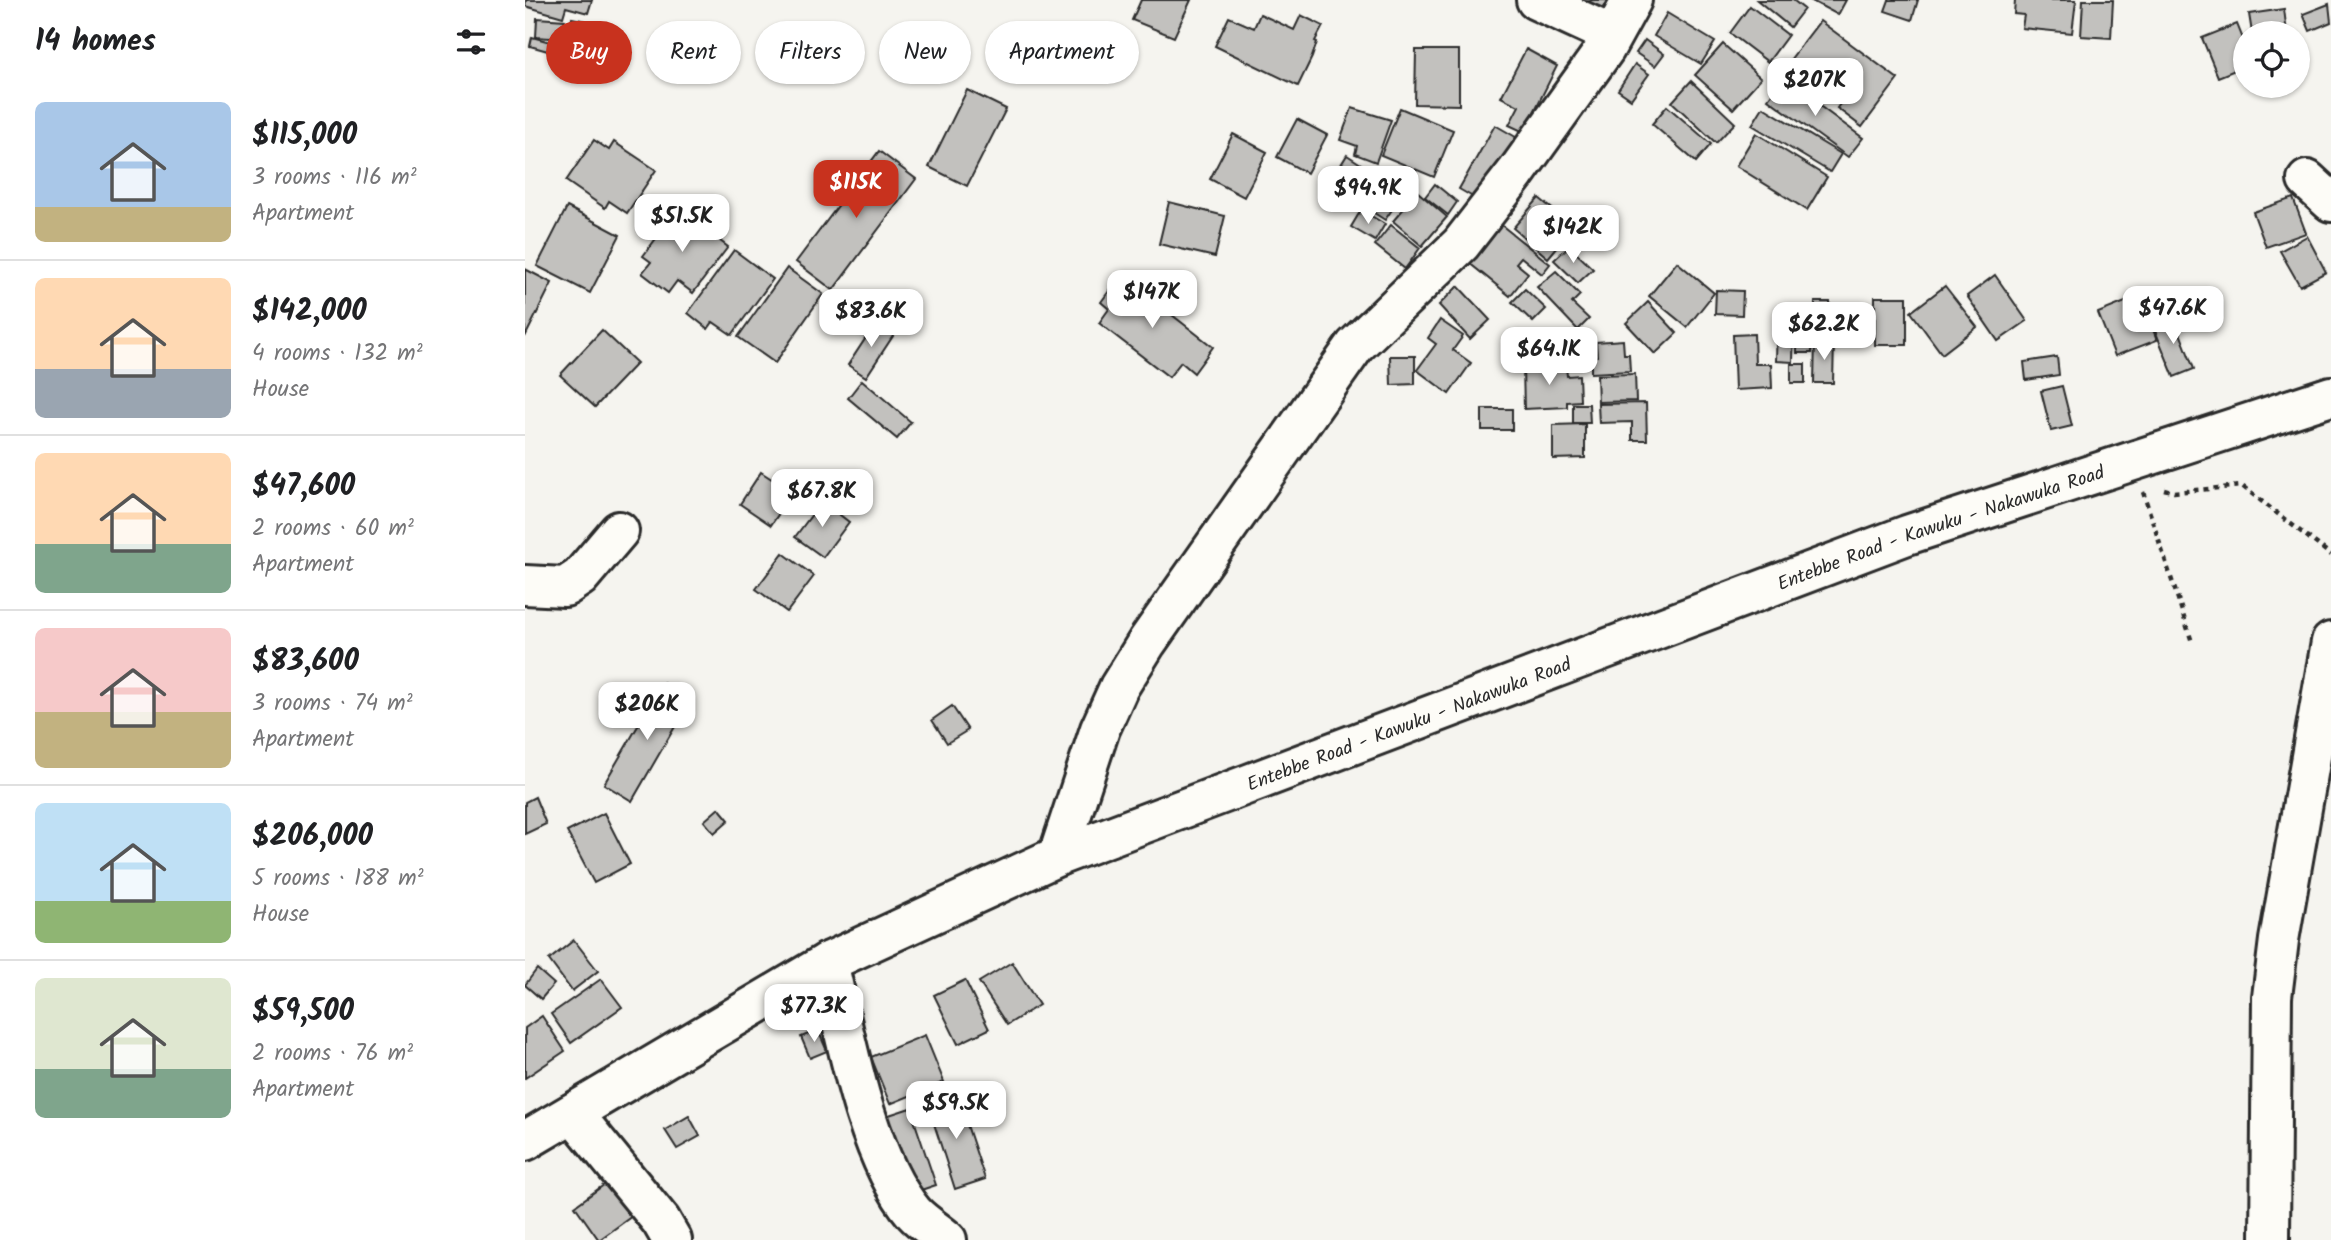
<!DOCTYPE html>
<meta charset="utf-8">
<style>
:root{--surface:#fff;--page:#f2f2f2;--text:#202124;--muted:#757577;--line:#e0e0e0;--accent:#c8321e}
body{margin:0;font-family:Kalam,sans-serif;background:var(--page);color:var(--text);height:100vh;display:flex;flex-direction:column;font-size:26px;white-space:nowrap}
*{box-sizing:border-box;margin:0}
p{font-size:23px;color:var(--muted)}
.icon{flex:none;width:38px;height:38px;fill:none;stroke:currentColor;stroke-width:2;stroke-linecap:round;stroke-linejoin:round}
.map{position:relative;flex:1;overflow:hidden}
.side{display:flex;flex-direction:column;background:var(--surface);width:525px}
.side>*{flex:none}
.hud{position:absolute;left:21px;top:21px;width:665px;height:63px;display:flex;gap:14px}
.tools{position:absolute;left:1708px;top:21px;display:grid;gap:14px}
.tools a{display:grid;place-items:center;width:77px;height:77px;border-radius:50%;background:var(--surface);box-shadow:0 2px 5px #0004;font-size:35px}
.price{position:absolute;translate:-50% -60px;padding:0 16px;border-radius:14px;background:#fff;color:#222;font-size:23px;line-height:46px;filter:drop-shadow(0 2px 4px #0008)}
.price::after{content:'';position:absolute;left:50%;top:42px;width:21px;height:16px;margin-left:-10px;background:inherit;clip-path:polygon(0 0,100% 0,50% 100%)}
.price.on{background:var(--accent);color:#fff}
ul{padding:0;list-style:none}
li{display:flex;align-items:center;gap:21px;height:175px;padding:0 35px}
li+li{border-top:2px solid var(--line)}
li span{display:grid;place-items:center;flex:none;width:196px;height:140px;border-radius:10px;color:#555}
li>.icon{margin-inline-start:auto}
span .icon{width:84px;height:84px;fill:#fffc;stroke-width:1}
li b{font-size:30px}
h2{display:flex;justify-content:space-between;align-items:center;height:84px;padding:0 35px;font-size:30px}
.tag{padding:0 24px;border-radius:32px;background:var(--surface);box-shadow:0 2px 5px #0004;font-size:24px;line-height:63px}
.tag.on{background:var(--accent);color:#fff}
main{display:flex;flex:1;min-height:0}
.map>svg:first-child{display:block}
.building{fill:#c2c1be;stroke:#2b2b2b;stroke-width:2}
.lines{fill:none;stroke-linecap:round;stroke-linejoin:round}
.minor-casing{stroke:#2b2b2b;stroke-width:44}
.major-casing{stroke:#2b2b2b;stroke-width:44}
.path{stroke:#2b2b2b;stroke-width:4.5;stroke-dasharray:5 5;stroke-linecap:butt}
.minor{stroke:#fdfcf7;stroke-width:38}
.major{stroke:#fdfcf7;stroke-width:38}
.labels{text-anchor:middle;stroke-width:5;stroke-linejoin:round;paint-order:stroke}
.street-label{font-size:19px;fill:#2b2b2b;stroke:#fdfcf7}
</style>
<main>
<section class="side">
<h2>14 homes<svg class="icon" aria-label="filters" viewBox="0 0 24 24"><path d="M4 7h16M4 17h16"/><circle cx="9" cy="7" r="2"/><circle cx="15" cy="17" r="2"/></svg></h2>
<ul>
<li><span style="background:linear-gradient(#a9c7e8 75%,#c2b280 0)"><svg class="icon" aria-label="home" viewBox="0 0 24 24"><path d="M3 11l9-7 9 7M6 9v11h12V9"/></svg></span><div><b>$115,000</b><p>3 rooms · 116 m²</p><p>Apartment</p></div></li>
<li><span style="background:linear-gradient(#ffd9b3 65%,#9aa5b1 0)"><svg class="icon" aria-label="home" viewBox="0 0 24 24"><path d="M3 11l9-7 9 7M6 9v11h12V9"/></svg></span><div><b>$142,000</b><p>4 rooms · 132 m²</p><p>House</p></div></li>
<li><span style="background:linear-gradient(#ffd9b3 65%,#7fa58c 0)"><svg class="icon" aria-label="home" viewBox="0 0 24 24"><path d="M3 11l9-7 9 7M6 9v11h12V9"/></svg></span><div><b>$47,600</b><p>2 rooms · 60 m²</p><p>Apartment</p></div></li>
<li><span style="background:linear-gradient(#f6c9c9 60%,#c2b280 0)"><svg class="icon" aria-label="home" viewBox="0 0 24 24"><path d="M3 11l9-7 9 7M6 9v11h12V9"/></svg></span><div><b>$83,600</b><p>3 rooms · 74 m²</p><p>Apartment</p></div></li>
<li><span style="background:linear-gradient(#bfe0f5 70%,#8fb573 0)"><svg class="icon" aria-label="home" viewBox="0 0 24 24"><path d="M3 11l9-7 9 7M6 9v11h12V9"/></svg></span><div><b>$206,000</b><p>5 rooms · 188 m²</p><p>House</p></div></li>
<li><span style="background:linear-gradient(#dfe7d0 65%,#7fa58c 0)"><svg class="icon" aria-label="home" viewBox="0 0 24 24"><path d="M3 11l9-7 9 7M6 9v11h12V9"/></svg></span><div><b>$59,500</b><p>2 rooms · 76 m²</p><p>Apartment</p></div></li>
</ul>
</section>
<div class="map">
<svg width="1806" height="1240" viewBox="0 0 1806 1240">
<rect width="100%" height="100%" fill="#f5f4ef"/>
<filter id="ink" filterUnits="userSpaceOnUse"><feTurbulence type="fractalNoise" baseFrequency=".0143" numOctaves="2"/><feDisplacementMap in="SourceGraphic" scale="14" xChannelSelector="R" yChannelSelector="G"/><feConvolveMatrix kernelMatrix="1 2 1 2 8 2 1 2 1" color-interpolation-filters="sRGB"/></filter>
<g filter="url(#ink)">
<g class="building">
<polygon points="1,0 67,0 63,13 41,7 38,17 0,6"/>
<polygon points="616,0 666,0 649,37 607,20"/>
<polygon points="1059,0 1098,0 1091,17 1057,3"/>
<polygon points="1232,0 1268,0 1279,9 1265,27"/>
<polygon points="1285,0 1321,0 1313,15"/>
<polygon points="1364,0 1393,0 1387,20 1360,11"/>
<polygon points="1490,0 1551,0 1547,33 1497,28 1499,15 1489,14"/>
<polygon points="1558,0 1588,0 1586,38 1556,36"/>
<polygon points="1804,4 1806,22 1785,31 1778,14"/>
<polygon points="1225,6 1263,35 1243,62 1205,33"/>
<polygon points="1759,9 1762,33 1727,33 1724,14"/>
<polygon points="1142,13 1190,42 1176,64 1129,36"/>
<polygon points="735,14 769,30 776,15 798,26 790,41 792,42 787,57 773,86 690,46 704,17 729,28"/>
<polygon points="12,18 40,20 39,39 11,37"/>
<polygon points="47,18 66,22 62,43 43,39"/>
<polygon points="1295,21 1373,79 1337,127 1312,108 1318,100 1265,60"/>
<polygon points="1712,24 1720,44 1720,66 1693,77 1677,38"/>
<polygon points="7,37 40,46 37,55 5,46"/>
<polygon points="1120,40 1139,54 1130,66 1111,53"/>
<polygon points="1198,44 1236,78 1208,109 1170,75"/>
<polygon points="1001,49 1032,66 999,132 984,125 994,106 976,97"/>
<polygon points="891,50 934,50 934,105 890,104"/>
<polygon points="1110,64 1124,74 1106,99 1093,90"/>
<polygon points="1258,79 1338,138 1323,157 1243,99"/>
<polygon points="1166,81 1210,123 1191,143 1147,102"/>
<polygon points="442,90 481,109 442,186 404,167"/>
<polygon points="1142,106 1186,144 1171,162 1127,124"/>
<polygon points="1238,107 1316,154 1305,172 1227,125"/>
<polygon points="827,108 866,120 851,162 830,154 832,146 815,140"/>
<polygon points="875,108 928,130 909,177 856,155"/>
<polygon points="772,119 802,135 782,173 752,157"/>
<polygon points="970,125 996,140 960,204 934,189"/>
<polygon points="1231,133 1302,177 1282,210 1211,166"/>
<polygon points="708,134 742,152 719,197 685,179"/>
<polygon points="69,140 84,150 89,142 131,170 102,213 84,201 80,208 41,181"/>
<polygon points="354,151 391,179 308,290 271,262"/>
<polygon points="822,155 879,192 860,220 804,184"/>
<polygon points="910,184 932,202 923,215 900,197"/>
<polygon points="893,192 922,217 897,246 868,221"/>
<polygon points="1014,198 1049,227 1023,258 988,228"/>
<polygon points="1768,198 1781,233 1741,247 1728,212"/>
<polygon points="644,202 700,216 690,257 634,244"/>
<polygon points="42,207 95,235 65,293 12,266"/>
<polygon points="153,209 203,247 168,293 152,281 143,293 117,273 126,262 118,256"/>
<polygon points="836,210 860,224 850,241 826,227"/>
<polygon points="975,224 1025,264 1017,274 996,257 991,263 1003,273 985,296 943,262"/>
<polygon points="866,225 895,248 880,269 850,245"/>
<polygon points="1782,236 1801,272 1775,286 1755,251"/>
<polygon points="1044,246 1068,269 1053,283 1029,260"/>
<polygon points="209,250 248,279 207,335 188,322 183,329 163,313"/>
<polygon points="1152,262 1189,293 1162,327 1124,296"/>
<polygon points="262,268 298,294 250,363 213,337"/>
<polygon points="0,269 27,283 0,337"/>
<polygon points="1031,271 1055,295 1047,303 1064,319 1053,330 1012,287"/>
<polygon points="596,275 688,347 669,373 656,362 644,377 574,323 584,309 576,302"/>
<polygon points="1470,275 1502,321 1473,341 1442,296"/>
<polygon points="933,286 965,320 945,339 914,305"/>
<polygon points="1420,286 1452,327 1417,354 1386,312"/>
<polygon points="1000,289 1021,309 1008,322 987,302"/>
<polygon points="1191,290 1218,291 1217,315 1190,314"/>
<polygon points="1615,296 1632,340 1590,356 1573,313"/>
<rect x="1350" y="297" width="32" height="48"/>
<polygon points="1123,302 1152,333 1130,354 1101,323"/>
<rect x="1290" y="302" width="15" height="31"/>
<polygon points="1315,306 1333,306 1333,339 1316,339"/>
<polygon points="1273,309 1288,309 1287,353 1272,353"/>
<polygon points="1648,315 1669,369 1649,377 1627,323"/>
<polygon points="915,320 938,336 928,350 946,363 924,394 892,370 911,344 903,338"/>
<polygon points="352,321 370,333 341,377 323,365"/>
<polygon points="1252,323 1269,323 1268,362 1251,361"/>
<polygon points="77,330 112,363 70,407 35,375"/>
<polygon points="1229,334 1230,364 1246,364 1247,388 1210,390 1208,335"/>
<polygon points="1098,340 1099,354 1104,354 1105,371 1066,373 1066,356 1072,356 1071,342"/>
<polygon points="1290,341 1309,341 1308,383 1289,383"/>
<polygon points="865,356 890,356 890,384 866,385"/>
<polygon points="1532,357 1534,375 1501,380 1499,362"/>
<rect x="1266" y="364" width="14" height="19"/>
<polygon points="1041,366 1042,376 1054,375 1055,401 1042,402 1042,407 999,409 998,367"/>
<polygon points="1110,374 1111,401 1073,402 1072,375"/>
<polygon points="337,380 386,422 372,439 323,398"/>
<polygon points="1537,386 1547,426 1526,431 1516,391"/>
<polygon points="1121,403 1122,440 1107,440 1107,422 1074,423 1073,404"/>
<polygon points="1048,404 1064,404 1065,423 1048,423"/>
<rect x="957" y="409" width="30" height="21"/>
<polygon points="1060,424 1060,458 1028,459 1028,425"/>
<polygon points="236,472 268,493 246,525 215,504"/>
<polygon points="297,501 324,522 298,557 270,537"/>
<polygon points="258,553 289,576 262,612 231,589"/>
<polygon points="138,683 166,699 107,801 79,784"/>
<polygon points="427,706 443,730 422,743 407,720"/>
<polygon points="10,797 21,824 0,834 0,802"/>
<polygon points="194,808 204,820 189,833 179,821"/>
<polygon points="79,813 105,864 69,883 42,832"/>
<polygon points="49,940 73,971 47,991 24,960"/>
<polygon points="487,962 514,1005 482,1025 454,982"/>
<polygon points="12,969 29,984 16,999 0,985"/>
<polygon points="76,979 97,1007 46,1043 26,1014"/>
<polygon points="440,980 464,1029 433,1044 409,995"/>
<polygon points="17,1016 40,1051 0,1078 0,1028"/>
<polygon points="293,1030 302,1051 285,1058 276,1037"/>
<polygon points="400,1035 419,1082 365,1104 346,1057"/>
<polygon points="431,1092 460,1179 430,1189 402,1102"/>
<polygon points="385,1108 411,1185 384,1194 358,1117"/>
<polygon points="164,1116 175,1136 152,1149 140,1130"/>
<polygon points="83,1182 107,1216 74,1240 50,1206"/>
</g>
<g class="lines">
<defs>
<g id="minor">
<polyline points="1011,0 1087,35"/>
<polyline points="1782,180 1806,202"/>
<polyline points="0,585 40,587 55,577 94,531"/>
<polyline points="533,856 575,729 594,687 622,642 830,346 936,244 991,173 1080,49 1107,0"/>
<path d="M303 962C320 1034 341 1157 389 1213 398 1223 412 1231 422 1240"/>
<polyline points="48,1113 136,1221 147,1240"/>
<polyline points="1745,1240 1747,997 1754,940 1806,642"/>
</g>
<g id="major">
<path id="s1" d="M0 1141 303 962 533 856 1382 535 1806 396"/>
</g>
</defs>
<use href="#minor" class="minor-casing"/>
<use href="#major" class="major-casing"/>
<g class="path">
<polyline points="1639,489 1649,492 1717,486 1806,555"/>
<polyline points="1618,492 1667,642"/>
</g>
<use href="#minor" class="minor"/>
<use href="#major" class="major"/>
</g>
</g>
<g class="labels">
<g class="street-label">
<text dy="7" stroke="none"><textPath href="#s1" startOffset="1547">Entebbe Road - Kawuku - Nakawuka Road</textPath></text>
<text dy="7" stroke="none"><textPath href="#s1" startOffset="980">Entebbe Road - Kawuku - Nakawuka Road</textPath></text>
</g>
</g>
</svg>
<div class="tools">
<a><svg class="icon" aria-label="locate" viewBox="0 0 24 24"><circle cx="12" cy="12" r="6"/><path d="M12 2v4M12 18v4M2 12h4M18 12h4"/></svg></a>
</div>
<b class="price" style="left:1290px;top:118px">$207K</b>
<b class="price on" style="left:331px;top:220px">$115K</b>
<b class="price" style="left:843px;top:226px">$94.9K</b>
<b class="price" style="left:157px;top:254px">$51.5K</b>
<b class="price" style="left:1048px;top:265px">$142K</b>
<b class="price" style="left:627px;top:330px">$147K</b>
<b class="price" style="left:1648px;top:346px">$47.6K</b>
<b class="price" style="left:346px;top:349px">$83.6K</b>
<b class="price" style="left:1299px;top:362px">$62.2K</b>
<b class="price" style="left:1024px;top:387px">$64.1K</b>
<b class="price" style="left:297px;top:529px">$67.8K</b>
<b class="price" style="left:122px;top:742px">$206K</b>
<b class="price" style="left:289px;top:1044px">$77.3K</b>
<b class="price" style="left:431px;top:1141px">$59.5K</b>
<div class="hud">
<a class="tag on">Buy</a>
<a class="tag">Rent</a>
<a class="tag">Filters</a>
<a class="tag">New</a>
<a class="tag">Apartment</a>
</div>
</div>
</main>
